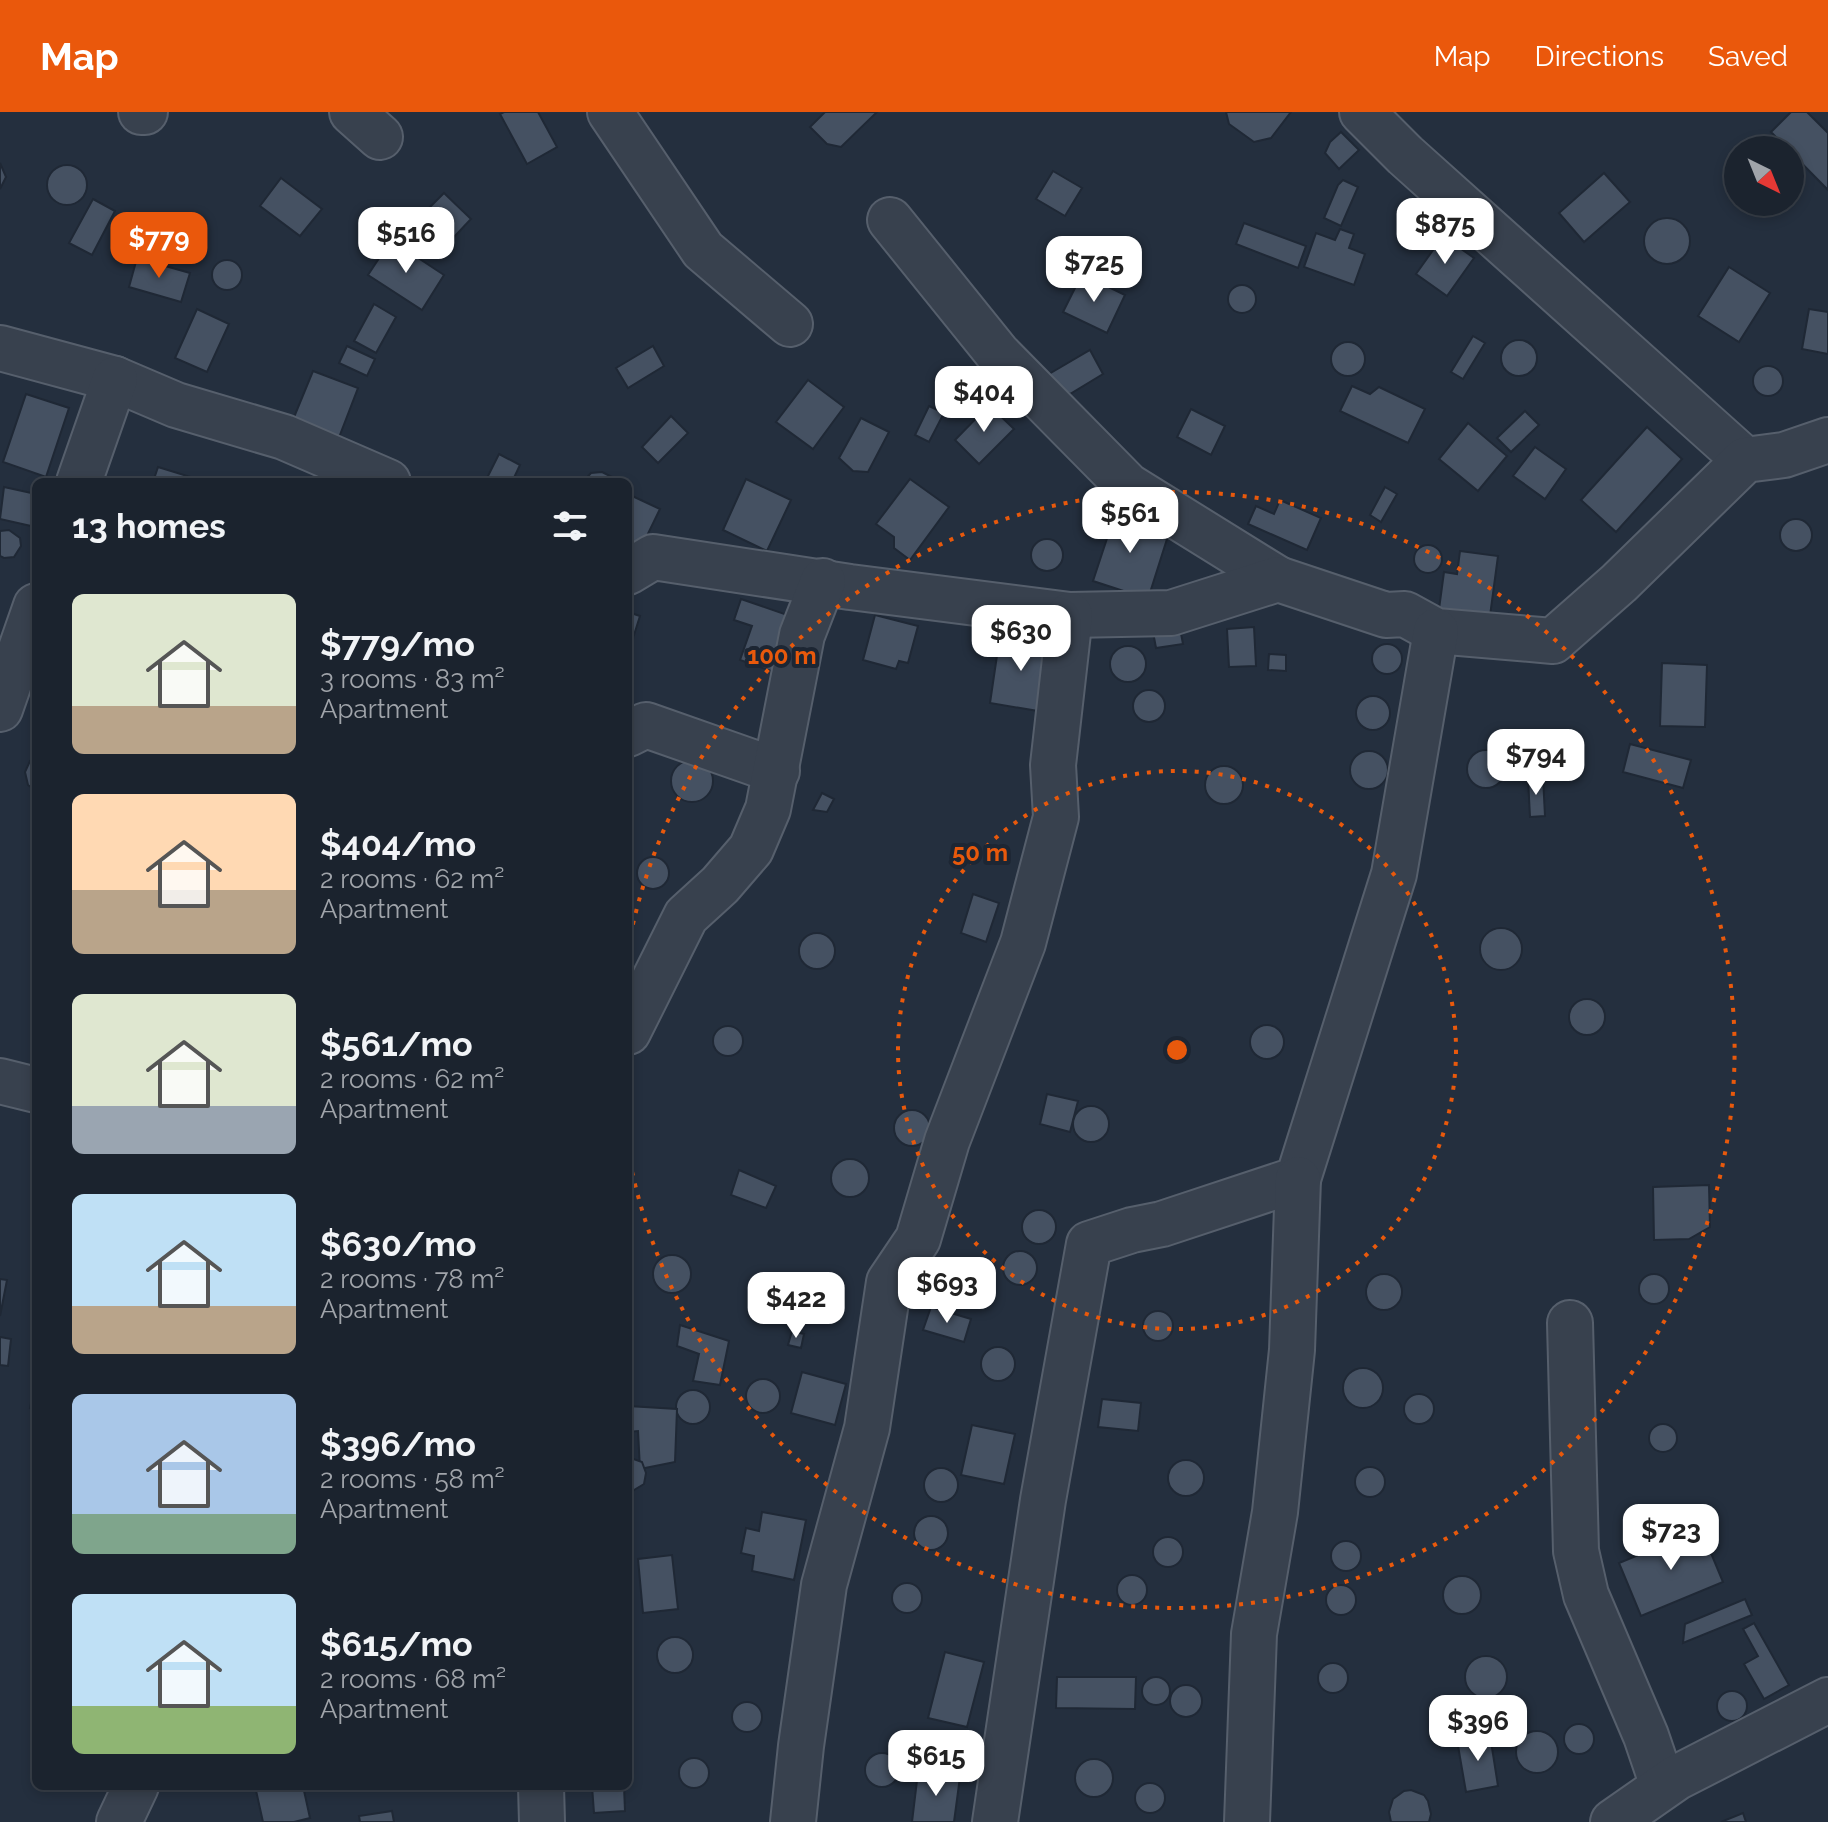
<!DOCTYPE html>
<meta charset="utf-8">
<style>
:root{--surface:#1b232e;--page:#282f3a;--text:#f1f3f6;--muted:#a0a4aa;--line:#39404a;--accent:#ea580c}
body{margin:0;font-family:Raleway,sans-serif;background:var(--page);color:var(--text);height:100vh;display:flex;flex-direction:column;font-size:30px;white-space:nowrap}
*{box-sizing:border-box;margin:0}
p{font-size:26px;color:var(--muted)}
.icon{flex:none;width:44px;height:44px;fill:none;stroke:currentColor;stroke-width:2;stroke-linecap:round;stroke-linejoin:round}
.map{position:relative;flex:1;overflow:hidden}
.details{position:absolute;left:32px;top:366px;width:600px;height:1312px;display:flex;flex-direction:column;background:var(--surface);border-radius:12px;box-shadow:0 4px 12px #0003,0 0 0 2px var(--line)}
.details>*{flex:none}
.needle{width:52px;rotate:137deg}
.tools{position:absolute;left:1724px;top:24px;display:grid;gap:16px}
.tools a{display:grid;place-items:center;width:80px;height:80px;border-radius:50%;background:var(--surface);box-shadow:0 4px 12px #0003,0 0 0 2px var(--line);font-size:40px}
.price{position:absolute;translate:-50% -68px;padding:0 18px;border-radius:16px;background:#fff;color:#222;font-size:26px;line-height:52px;filter:drop-shadow(0 2px 4px #0008)}
.price::after{content:'';position:absolute;left:50%;top:48px;width:24px;height:18px;margin-left:-12px;background:inherit;clip-path:polygon(0 0,100% 0,50% 100%)}
.price.on{background:var(--accent);color:#fff}
ul{padding:0;list-style:none}
li{display:flex;align-items:center;gap:24px;height:200px;padding:0 40px}
li span{display:grid;place-items:center;flex:none;width:224px;height:160px;border-radius:12px;color:#555}
li>.icon{margin-inline-start:auto}
span .icon{width:96px;height:96px;fill:#fffc;stroke-width:1}
li b{font-size:34px}
h2{display:flex;justify-content:space-between;align-items:center;height:96px;padding:0 40px;font-size:34px}
header{display:flex;align-items:center;gap:48px;box-sizing:border-box;height:112px;padding:0 40px;background:var(--accent);color:#fff}
header strong{font-size:38px}
nav{display:flex;gap:44px;margin-inline-start:auto;font-size:28px}
.map>svg:first-child{display:block}
.building{fill:#455162;stroke:#1f2835;stroke-width:2}
.lines{fill:none;stroke-linecap:round;stroke-linejoin:round}
.minor-casing{stroke:#565f6c;stroke-width:48}
.minor{stroke:#38414e;stroke-width:44}
.ring{fill:none;stroke:#e8590c;stroke-width:4;stroke-dasharray:4 8}
.centre{fill:#e8590c;stroke:#1d2633;stroke-width:4}
.ring-label{font-size:24px;text-anchor:middle;font-weight:bold;fill:#e8590c;stroke:#1d2633;stroke-width:8;stroke-linejoin:round;paint-order:stroke}
</style>
<header>
<strong>Map</strong>
<nav><a>Map</a><a>Directions</a><a>Saved</a></nav>
</header>
<div class="map">
<svg width="1828" height="1710" viewBox="0 0 1828 1710">
<rect width="100%" height="100%" fill="#242f3e"/>
<g class="building">
<polygon points="504,0 538,0 557,35 527,52 500,2"/>
<polygon points="825,0 877,0 841,35 827,32 810,15"/>
<polygon points="1226,0 1291,0 1271,26 1254,30 1229,12"/>
<polygon points="1791,0 1807,0 1828,21 1828,78 1771,20"/>
<polygon points="1341,20 1359,38 1339,57 1325,41 1330,30"/>
<polygon points="0,51 6,65 0,77"/>
<circle cx="67" cy="73" r="20"/>
<polygon points="1053,59 1082,76 1065,104 1036,87"/>
<polygon points="1604,61 1630,90 1584,130 1559,101"/>
<polygon points="281,66 322,97 300,124 260,94"/>
<polygon points="1343,68 1358,75 1341,114 1324,106 1338,73"/>
<polygon points="444,81 471,107 454,125 426,99"/>
<polygon points="93,87 115,99 92,143 69,131"/>
<circle cx="1667" cy="129" r="23"/>
<polygon points="1244,111 1306,134 1298,156 1236,132"/>
<polygon points="1340,117 1354,122 1349,136 1365,142 1354,173 1304,155 1316,121 1335,128"/>
<polygon points="1443,124 1474,146 1447,184 1416,162"/>
<polygon points="391,128 444,163 422,198 368,163"/>
<polygon points="137,146 190,161 181,190 129,175"/>
<circle cx="227" cy="163" r="15"/>
<polygon points="1729,155 1770,181 1739,230 1698,204"/>
<polygon points="1082,162 1125,183 1107,221 1063,200"/>
<circle cx="1242" cy="187" r="14"/>
<polygon points="374,192 396,205 376,241 354,229"/>
<polygon points="197,197 229,212 207,260 175,246"/>
<polygon points="1809,197 1828,200 1828,242 1802,237"/>
<polygon points="1473,224 1485,231 1463,267 1451,260"/>
<circle cx="1519" cy="246" r="18"/>
<circle cx="1348" cy="247" r="17"/>
<polygon points="347,234 375,247 367,264 339,251"/>
<polygon points="653,234 664,254 628,276 616,256"/>
<polygon points="1090,238 1103,262 1070,282 1057,275 1049,262"/>
<circle cx="1768" cy="269" r="15"/>
<polygon points="313,259 358,276 338,328 292,310"/>
<polygon points="808,268 844,295 813,337 776,310"/>
<polygon points="1352,274 1370,282 1379,275 1425,297 1408,331 1340,299"/>
<polygon points="26,282 69,296 46,365 3,350"/>
<polygon points="989,293 1014,317 979,352 955,328"/>
<polygon points="929,294 944,301 929,330 915,323"/>
<polygon points="1191,297 1225,314 1211,343 1177,325"/>
<polygon points="1525,299 1539,313 1511,340 1497,326"/>
<polygon points="671,304 688,321 658,351 642,335"/>
<polygon points="861,306 889,320 868,360 853,359 839,346"/>
<polygon points="1468,311 1507,344 1478,379 1439,347"/>
<polygon points="1647,315 1682,347 1616,420 1581,388"/>
<polygon points="1535,335 1566,357 1545,387 1513,364"/>
<polygon points="499,342 520,353 512,370 485,370"/>
<polygon points="158,355 197,367 198,370 153,370"/>
<polygon points="602,360 612,365 614,370 583,370 591,361"/>
<polygon points="746,367 791,388 767,439 723,418"/>
<polygon points="910,367 949,395 910,448 894,436 894,425 876,412"/>
<polygon points="4,375 36,382 31,414 0,407"/>
<polygon points="1385,375 1397,382 1381,410 1370,403"/>
<polygon points="628,382 660,397 643,432 628,433"/>
<polygon points="1280,388 1321,406 1307,438 1248,412 1256,394 1274,402"/>
<polygon points="1118,393 1148,402 1142,419 1167,427 1148,487 1093,469"/>
<circle cx="1796" cy="423" r="16"/>
<polygon points="9,418 20,426 21,434 14,445 4,446 0,444 0,419"/>
<circle cx="1047" cy="443" r="16"/>
<circle cx="1428" cy="447" r="14"/>
<polygon points="1460,439 1498,444 1490,504 1439,497 1444,460 1457,462"/>
<polygon points="741,487 799,507 780,562 740,548 752,514 734,508"/>
<polygon points="628,500 640,504 628,542"/>
<polygon points="875,503 918,514 908,551 899,549 896,557 863,548"/>
<polygon points="1254,515 1256,554 1229,555 1227,517"/>
<polygon points="1180,516 1183,532 1156,536 1153,520"/>
<polygon points="1000,523 1048,525 1044,600 990,591"/>
<circle cx="1387" cy="547" r="15"/>
<circle cx="1128" cy="552" r="18"/>
<polygon points="1269,542 1286,543 1286,559 1268,558"/>
<polygon points="1662,551 1707,553 1705,615 1660,614"/>
<circle cx="1149" cy="594" r="16"/>
<circle cx="1373" cy="601" r="17"/>
<polygon points="1630,632 1691,648 1683,676 1623,660"/>
<circle cx="1486" cy="657" r="19"/>
<circle cx="1369" cy="658" r="19"/>
<polygon points="35,645 36,645 36,679 28,673 25,660 30,649"/>
<circle cx="692" cy="669" r="21"/>
<circle cx="1224" cy="673" r="19"/>
<polygon points="1543,665 1545,704 1530,705 1528,666"/>
<polygon points="822,681 834,687 827,700 813,698"/>
<circle cx="653" cy="761" r="16"/>
<polygon points="973,782 999,791 986,830 961,821"/>
<circle cx="1501" cy="837" r="21"/>
<circle cx="817" cy="839" r="18"/>
<circle cx="1587" cy="905" r="18"/>
<circle cx="1267" cy="930" r="17"/>
<circle cx="728" cy="929" r="15"/>
<polygon points="1047,982 1078,989 1070,1020 1040,1012"/>
<circle cx="1091" cy="1012" r="18"/>
<circle cx="912" cy="1016" r="18"/>
<circle cx="850" cy="1066" r="19"/>
<polygon points="739,1058 776,1074 766,1096 731,1083"/>
<polygon points="1709,1073 1710,1115 1689,1127 1654,1128 1653,1075"/>
<circle cx="1039" cy="1115" r="17"/>
<circle cx="1020" cy="1156" r="17"/>
<circle cx="672" cy="1162" r="19"/>
<circle cx="1654" cy="1177" r="15"/>
<circle cx="1384" cy="1180" r="18"/>
<polygon points="0,1167 7,1168 0,1204"/>
<polygon points="931,1195 971,1207 964,1230 923,1218"/>
<circle cx="1158" cy="1214" r="15"/>
<polygon points="680,1213 729,1229 720,1273 693,1269 699,1242 677,1234"/>
<polygon points="792,1219 804,1222 801,1236 788,1233"/>
<polygon points="0,1225 11,1227 8,1254 0,1253"/>
<circle cx="998" cy="1252" r="17"/>
<circle cx="1363" cy="1276" r="20"/>
<polygon points="802,1260 846,1272 835,1313 791,1301"/>
<polygon points="36,1261 36,1298 30,1296"/>
<circle cx="763" cy="1284" r="17"/>
<circle cx="693" cy="1295" r="17"/>
<circle cx="1419" cy="1297" r="15"/>
<polygon points="1102,1287 1141,1291 1138,1319 1098,1315"/>
<polygon points="628,1294 677,1297 675,1350 640,1357 638,1319 628,1320"/>
<circle cx="1663" cy="1326" r="14"/>
<polygon points="972,1313 1015,1322 1004,1372 961,1363"/>
<polygon points="36,1320 36,1376 32,1321"/>
<polygon points="628,1345 642,1350 646,1361 644,1372 629,1381"/>
<circle cx="1186" cy="1366" r="18"/>
<circle cx="1370" cy="1370" r="15"/>
<circle cx="941" cy="1373" r="17"/>
<polygon points="762,1400 806,1408 794,1468 752,1459 754,1444 741,1441 746,1416 759,1419"/>
<circle cx="931" cy="1421" r="17"/>
<polygon points="1701,1417 1723,1470 1641,1504 1619,1451"/>
<circle cx="1168" cy="1440" r="15"/>
<circle cx="1346" cy="1444" r="15"/>
<polygon points="672,1443 678,1497 643,1501 638,1447"/>
<circle cx="1132" cy="1478" r="15"/>
<circle cx="1462" cy="1483" r="19"/>
<circle cx="907" cy="1486" r="15"/>
<circle cx="1341" cy="1488" r="15"/>
<polygon points="1745,1487 1752,1503 1683,1531 1685,1512"/>
<polygon points="1754,1511 1789,1573 1764,1587 1744,1552 1758,1544 1743,1517"/>
<circle cx="675" cy="1543" r="18"/>
<polygon points="945,1540 984,1550 967,1615 928,1606"/>
<circle cx="1486" cy="1565" r="21"/>
<circle cx="1333" cy="1566" r="15"/>
<polygon points="1057,1565 1136,1565 1135,1597 1056,1596"/>
<circle cx="1156" cy="1579" r="14"/>
<circle cx="1186" cy="1589" r="16"/>
<circle cx="1732" cy="1594" r="15"/>
<circle cx="747" cy="1605" r="15"/>
<circle cx="1579" cy="1627" r="15"/>
<circle cx="1537" cy="1640" r="21"/>
<polygon points="1490,1623 1498,1674 1466,1680 1457,1628"/>
<circle cx="882" cy="1658" r="17"/>
<circle cx="694" cy="1661" r="15"/>
<circle cx="1094" cy="1666" r="19"/>
<polygon points="918,1660 960,1665 954,1710 912,1710"/>
<circle cx="1150" cy="1686" r="15"/>
<polygon points="255,1674 303,1674 310,1706 294,1710 263,1710"/>
<polygon points="592,1674 624,1674 625,1699 594,1701"/>
<polygon points="1411,1678 1424,1683 1428,1689 1431,1702 1429,1710 1391,1710 1389,1700 1393,1687 1404,1679"/>
<polygon points="392,1699 394,1710 360,1710 359,1704"/>
<polygon points="1743,1701 1746,1710 1721,1710"/>
</g>
<g class="lines">
<defs>
<g id="minor">
<polyline points="141,0 145,0"/>
<polyline points="352,0 380,25"/>
<polyline points="610,0 703,138 790,212"/>
<polyline points="1362,0 1405,43 1745,348"/>
<polyline points="890,108 998,242 1128,374 1278,467"/>
<polyline points="0,236 115,267 176,293 284,325 388,370"/>
<polyline points="79,370 115,267"/>
<polyline points="628,460 653,445 850,475 1070,503 1171,501 1278,467 1386,503 1405,502 1436,519 1553,529 1619,471 1745,348 1784,343 1828,328"/>
<polyline points="0,597 36,494"/>
<polyline points="628,622 646,613 777,659"/>
<polyline points="628,920 686,804 720,773 751,737 768,697 802,523 823,469"/>
<polyline points="0,969 36,978"/>
<polyline points="1570,1211 1576,1439 1586,1483 1646,1624 1663,1674"/>
<polyline points="541,1674 542,1710"/>
<polyline points="119,1710 136,1674"/>
<polyline points="793,1710 801,1634 824,1473 867,1316 889,1170 918,1127 947,1029 1023,831 1056,705 1053,653 1070,503"/>
<polyline points="995,1710 1043,1388 1089,1132 1132,1118 1162,1112 1298,1067 1394,762 1436,519"/>
<polyline points="1247,1710 1254,1522 1275,1400 1292,1238 1298,1067"/>
<polyline points="1613,1710 1676,1666 1828,1588"/>
</g>
</defs>
<use href="#minor" class="minor-casing"/>
<use href="#minor" class="minor"/>
</g>
<g class="ring">
<circle cx="1177" cy="938" r="279"/>
<path d="M628 836A558 558 0 1 1 628 1040"/>
</g>
<circle cx="1177" cy="938" r="12" class="centre"/>
<g class="ring-label">
<text x="782" y="552">100 m</text>
<text x="980" y="749">50 m</text>
</g>
</svg>
<div class="tools">
<a><svg class="needle" viewBox="-14 -14 28 28"><path d="M0-13l5 13h-10z" fill="#e53935"/><path d="M0 13l5-13h-10z" fill="#a0a4aa"/></svg></a>
</div>
<b class="price" style="left:1445px;top:154px">$875</b>
<b class="price" style="left:406px;top:163px">$516</b>
<b class="price on" style="left:159px;top:168px">$779</b>
<b class="price" style="left:1094px;top:192px">$725</b>
<b class="price" style="left:984px;top:322px">$404</b>
<b class="price" style="left:1130px;top:443px">$561</b>
<b class="price" style="left:1021px;top:561px">$630</b>
<b class="price" style="left:1536px;top:685px">$794</b>
<b class="price" style="left:947px;top:1213px">$693</b>
<b class="price" style="left:796px;top:1228px">$422</b>
<b class="price" style="left:1671px;top:1460px">$723</b>
<b class="price" style="left:1478px;top:1651px">$396</b>
<b class="price" style="left:936px;top:1686px">$615</b>
<section class="details">
<h2>13 homes<svg class="icon" aria-label="filters" viewBox="0 0 24 24"><path d="M4 7h16M4 17h16"/><circle cx="9" cy="7" r="2"/><circle cx="15" cy="17" r="2"/></svg></h2>
<ul>
<li><span style="background:linear-gradient(#dfe7d0 70%,#b9a48a 0)"><svg class="icon" aria-label="home" viewBox="0 0 24 24"><path d="M3 11l9-7 9 7M6 9v11h12V9"/></svg></span><div><b>$779/mo</b><p>3 rooms · 83 m²</p><p>Apartment</p></div></li>
<li><span style="background:linear-gradient(#ffd9b3 60%,#b9a48a 0)"><svg class="icon" aria-label="home" viewBox="0 0 24 24"><path d="M3 11l9-7 9 7M6 9v11h12V9"/></svg></span><div><b>$404/mo</b><p>2 rooms · 62 m²</p><p>Apartment</p></div></li>
<li><span style="background:linear-gradient(#dfe7d0 70%,#9aa5b1 0)"><svg class="icon" aria-label="home" viewBox="0 0 24 24"><path d="M3 11l9-7 9 7M6 9v11h12V9"/></svg></span><div><b>$561/mo</b><p>2 rooms · 62 m²</p><p>Apartment</p></div></li>
<li><span style="background:linear-gradient(#bfe0f5 70%,#b9a48a 0)"><svg class="icon" aria-label="home" viewBox="0 0 24 24"><path d="M3 11l9-7 9 7M6 9v11h12V9"/></svg></span><div><b>$630/mo</b><p>2 rooms · 78 m²</p><p>Apartment</p></div></li>
<li><span style="background:linear-gradient(#a9c7e8 75%,#7fa58c 0)"><svg class="icon" aria-label="home" viewBox="0 0 24 24"><path d="M3 11l9-7 9 7M6 9v11h12V9"/></svg></span><div><b>$396/mo</b><p>2 rooms · 58 m²</p><p>Apartment</p></div></li>
<li><span style="background:linear-gradient(#bfe0f5 70%,#8fb573 0)"><svg class="icon" aria-label="home" viewBox="0 0 24 24"><path d="M3 11l9-7 9 7M6 9v11h12V9"/></svg></span><div><b>$615/mo</b><p>2 rooms · 68 m²</p><p>Apartment</p></div></li>
</ul>
</section>
</div>
